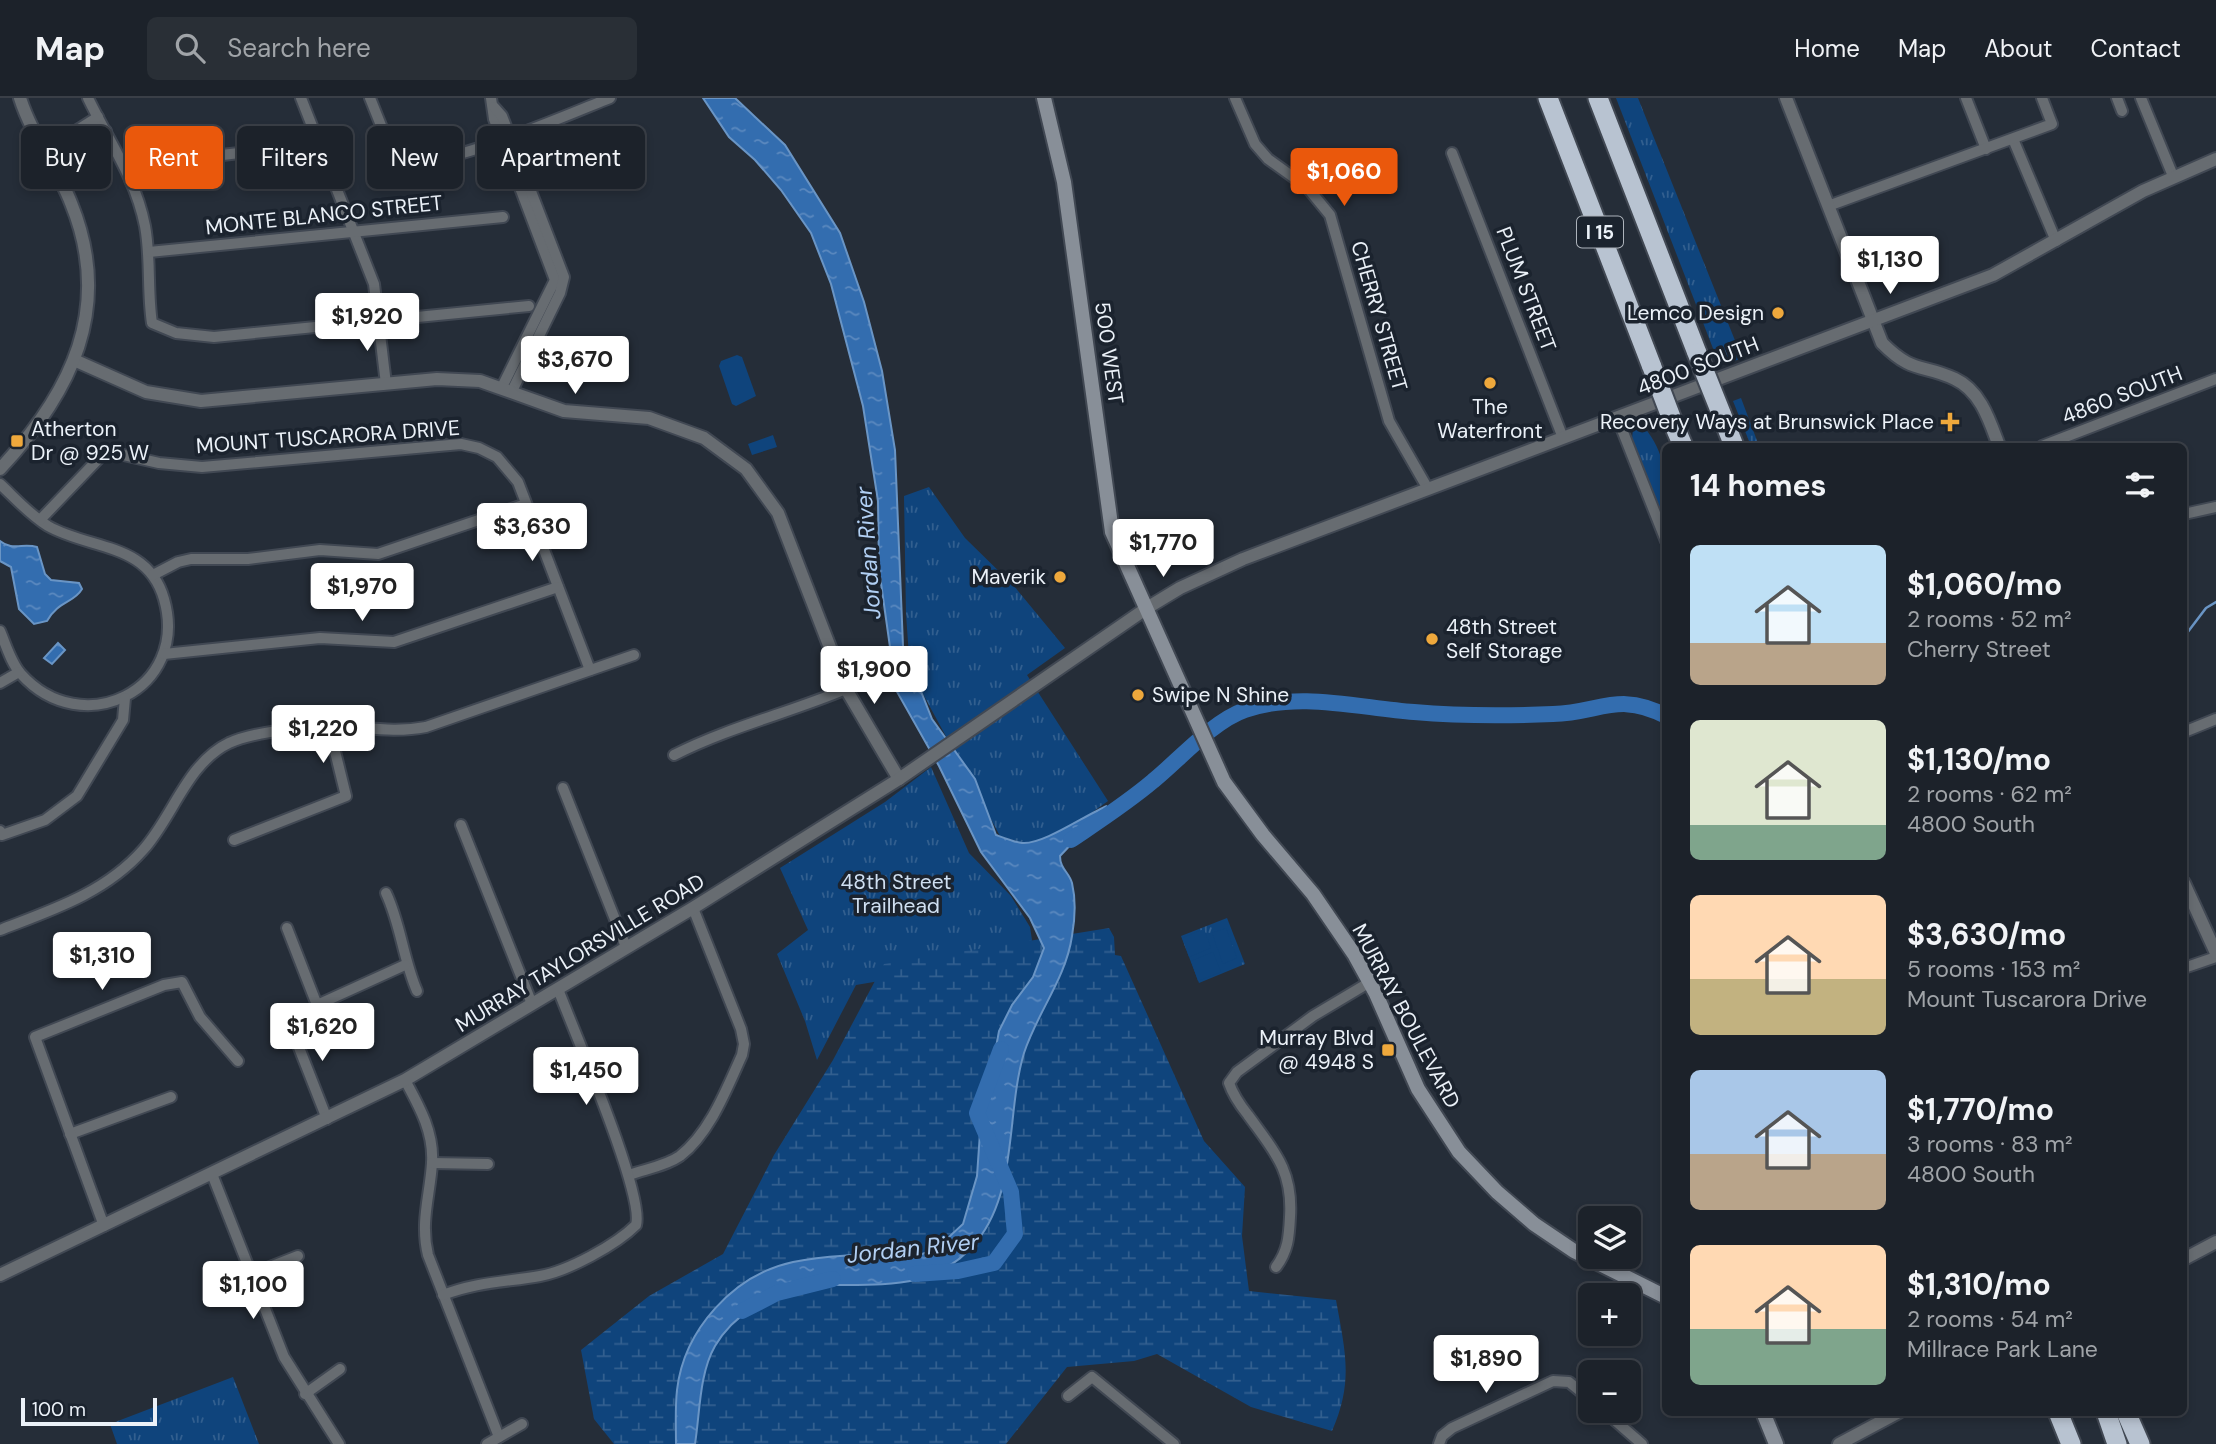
<!DOCTYPE html>
<meta charset="utf-8">
<style>
:root{--surface:#1c222a;--page:#292f36;--text:#f1f3f6;--muted:#a0a4a8;--line:#3a3f47;--accent:#ea580c}
body{margin:0;font-family:"DM Sans",sans-serif;background:var(--page);color:var(--text);height:100vh;display:flex;flex-direction:column;font-size:26px;white-space:nowrap}
*{box-sizing:border-box;margin:0}
p{font-size:23px;color:var(--muted)}
.icon{flex:none;width:38px;height:38px;fill:none;stroke:currentColor;stroke-width:2;stroke-linecap:round;stroke-linejoin:round}
.map{position:relative;flex:1;overflow:hidden}
.drawer{position:absolute;left:1662px;top:345px;width:525px;height:973px;display:flex;flex-direction:column;background:var(--surface);border-radius:10px;box-shadow:0 4px 10px #0003,0 0 0 2px var(--line)}
.drawer>*{flex:none}
.top-card{position:absolute;left:21px;top:28px;width:665px;height:63px;display:flex;gap:14px}
.controls{position:absolute;left:1578px;top:1108px;display:grid;gap:14px}
.controls a{display:grid;place-items:center;width:63px;height:63px;border-radius:10px;background:var(--surface);box-shadow:0 4px 10px #0003,0 0 0 2px var(--line);font-size:35px}
.scale{position:absolute;left:21px;bottom:18px;width:136px;box-sizing:border-box;padding-left:7px;border:4px solid #ebf1f8;border-top:0;font-size:19px;line-height:24px;white-space:nowrap;color:#ebf1f8;-webkit-text-stroke:5px #1b232e;paint-order:stroke}
.price{position:absolute;translate:-50% -60px;padding:0 16px;border-radius:7px;background:#fff;color:#222;font-size:23px;line-height:46px;filter:drop-shadow(0 2px 4px #0008)}
.price::after{content:'';position:absolute;left:50%;top:42px;width:21px;height:16px;margin-left:-10px;background:inherit;clip-path:polygon(0 0,100% 0,50% 100%)}
.price.selected{background:var(--accent);color:#fff}
ul{padding:0;list-style:none}
li{display:flex;align-items:center;gap:21px;height:175px;padding:0 28px}
li span{display:grid;place-items:center;flex:none;width:196px;height:140px;border-radius:10px;color:#555}
li>.icon{margin-inline-start:auto}
span .icon{width:84px;height:84px;fill:#fffc;stroke-width:1}
li b{font-size:30px}
h2{display:flex;justify-content:space-between;align-items:center;height:84px;padding:0 28px;font-size:30px}
.pill{padding:0 24px;border-radius:10px;background:var(--surface);box-shadow:0 4px 10px #0003,0 0 0 2px var(--line);font-size:24px;line-height:63px}
.pill.selected{background:var(--accent);color:#fff}
header{display:flex;align-items:center;gap:42px;box-sizing:border-box;height:98px;padding:0 35px;background:var(--surface);border-bottom:2px solid var(--line)}
header strong{font-size:33px}
nav{display:flex;gap:38px;margin-inline-start:auto;font-size:24px}
.search{width:490px;height:63px;background:var(--page);display:flex;align-items:center;gap:18px;box-sizing:border-box;padding:0 24px;border-radius:10px;color:var(--muted);font-size:26px}
.map>svg:first-child{display:block}
.grass{fill:url(#grass-tufts)}
.wetland{fill:url(#wetland-marsh)}
.pitch{fill:#0f447c}
.water{fill:url(#water-ripples);stroke:#6a95c5;stroke-width:2}
.lines{fill:none;stroke-linecap:round;stroke-linejoin:round}
.stream{stroke:#6a95c5;stroke-width:2.5}
.river{stroke:#336daf;stroke-width:16}
.minor-casing{stroke:#414853;stroke-width:14}
.tertiary-casing{stroke:#414853;stroke-width:16}
.secondary-casing{stroke:#414853;stroke-width:18}
.motorway-casing{stroke:#414853;stroke-width:23}
.minor{stroke:#676c71;stroke-width:10}
.tertiary{stroke:#676c71;stroke-width:12}
.secondary{stroke:#888f98;stroke-width:14}
.motorway{stroke:#b8c3d1;stroke-width:19}
.motorway-bridge-casing{stroke:#414853;stroke-width:23;stroke-linecap:butt}
.motorway-bridge{stroke:#b8c3d1;stroke-width:19}
.poi-dot{fill:#eea83c;stroke:#1b232e;stroke-width:2.5}
.labels{text-anchor:middle;stroke-width:7;stroke-linejoin:round;paint-order:stroke}
.shield{fill:#1b232e;stroke:#adb3bb;stroke-width:2}
.shield-label{font-size:19px;font-weight:bold;fill:#ebf1f8}
.street-label{font-size:21px;fill:#ebf1f8;stroke:#1b232e}
.poi-label{font-size:21px;fill:#ebf1f8;stroke:#1b232e;text-anchor:end}
.park-label{font-size:21px;fill:#cfdff1;stroke:#1b232e}
.water-label{font-size:23px;font-style:italic;fill:#b1cff3;stroke:#1b232e}
</style>
<header>
<strong>Map</strong>
<div class="search"><svg class="icon" aria-label="search" viewBox="0 0 24 24"><circle cx="10" cy="10" r="6"/><path d="M15 15l6 6"/></svg>Search here</div>
<nav><a>Home</a><a>Map</a><a>About</a><a>Contact</a></nav>
</header>
<div class="map">
<svg width="2216" height="1346" viewBox="0 0 2216 1346">
<defs>
<pattern id="grass-tufts" width="24" height="20" patternUnits="userSpaceOnUse" patternTransform="scale(1.75)"><rect width="24" height="20" fill="#0f447c"/><path d="M3 7l-1-3M5 7V3M7 7l1-3M15 17l-1-3M17 17v-4M19 17l1-3" fill="none" stroke="#325f8f"/></pattern>
<pattern id="wetland-marsh" width="20" height="14" patternUnits="userSpaceOnUse" patternTransform="scale(1.75)"><rect width="20" height="14" fill="#0f447c"/><path d="M1 5h8M5 5V1M11 12h8M15 12V8" fill="none" stroke="#325f8f"/></pattern>
<pattern id="water-ripples" width="26" height="14" patternUnits="userSpaceOnUse" patternTransform="scale(1.75)"><rect width="26" height="14" fill="#336daf"/><path d="M2 4q2-2 4 0t4 0M15 11q2-2 4 0t4 0" fill="none" stroke="#5b89bf"/></pattern>
</defs>
<rect width="100%" height="100%" fill="#252d38"/>
<g class="grass">
<polygon points="1616,0 1638,0 1742,260 1729,265 1714,253"/>
<polygon points="1741,300 1759,348 1751,348 1733,303"/>
<path d="M1640 324C1670 358 1666 385 1666 428L1632 341 1633 331Z"/>
<polygon points="929,389 965,440 1014,488 1065,550 1027,577 1108,703 1055,741 1029,747 1000,738 910,572 906,516 904,398"/>
<polygon points="931,669 969,755 1011,798 1030,829 1035,862 950,871 856,887 817,962 805,923 777,856 808,832 780,770 885,704"/>
<polygon points="1227,820 1245,866 1199,885 1181,838"/>
<polygon points="233,1279 259,1346 117,1346 110,1326"/>
</g>
<path class="wetland" d="M1109 830 1114 839 1115 857 1121 858 1204 1043 1245 1089 1242 1138 1249 1193 1336 1202C1345 1253 1354 1283 1332 1333L1251 1309 1157 1256 1134 1263 1067 1269 1006 1346H614L594 1321 581 1252 649 1198 723 1156 774 1057 833 962 884 866Z"/>
<g class="pitch">
<polygon points="737,257 742,259 756,298 736,308 732,306 719,268 721,263"/>
<polygon points="773,337 777,349 752,357 748,346"/>
<polygon points="1226,830 1237,860 1223,866 1212,835"/>
<polygon points="1204,831 1211,850 1189,859 1182,840"/>
<polygon points="1213,854 1221,874 1198,883 1191,863"/>
</g>
<g class="water">
<path d="M703 0H735L785 47 840 135 864 204 882 273 895 352 903 548 932 621 975 681 996 737C1004 740 1014 744 1022 745 1043 747 1085 717 1107 708L1060 758C1060 771 1069 774 1072 785 1076 802 1075 821 1072 838 1066 880 1037 915 1024 955 1006 1015 1018 1092 977 1143 941 1188 893 1187 842 1187 830 1187 816 1185 805 1187 770 1195 733 1217 715 1248 699 1276 700 1315 695 1346H676C676 1328 675 1310 677 1292 684 1232 733 1177 793 1164 835 1155 880 1157 922 1156L936 1151 963 1126 977 1078 980 1035 999 933 1012 907 1033 879 1044 850 1030 820 981 754 939 668 896 592 879 471 878 403 863 308 831 186 811 135 781 92 755 62 729 39Z"/>
<path d="M0 443C12 453 23 445 37 449L45 476 51 482 79 485 82 491C74 505 58 503 47 523L34 526 19 511 11 469 0 463Z"/>
<polygon points="58,545 65,552 52,566 44,560"/>
</g>
<g class="lines">
<polyline class="stream" points="2184,539 2206,510 2216,504"/>
<g class="river">
<path d="M1071 742C1099 723 1127 705 1153 683 1179 662 1213 623 1245 612 1299 593 1359 610 1414 614 1460 618 1507 618 1553 616 1600 615 1618 593 1666 618"/>
<polyline points="915,1176 958,1173 994,1165 1015,1136 1011,1094 977,1015 1001,951"/>
<polyline points="742,1213 777,1195 833,1181"/>
</g>
<defs>
<g id="minor">
<path d="M88 0C109 44 135 78 145 128 151 160 147 193 152 225L176 235 214 239 529 208"/>
<polyline points="301,0 374,186 386,286"/>
<path d="M370 0 394 60C419 83 576 13 610 0"/>
<polyline points="491,0 494,21 555,182 502,289"/>
<polyline points="1235,0 1255,46 1268,61 1307,89 1330,117 1389,323 1428,391"/>
<polyline points="1966,0 1986,51"/>
<polyline points="2117,0 2122,13"/>
<polyline points="2141,0 2173,78"/>
<polyline points="494,9 502,18 564,179 560,195 512,293"/>
<polyline points="2013,41 2056,143"/>
<polyline points="44,53 98,19"/>
<polyline points="1452,55 1563,340"/>
<polyline points="52,67 106,33"/>
<polyline points="125,68 319,46"/>
<polyline points="1828,108 2052,26 2042,0"/>
<polyline points="149,154 503,119"/>
<polyline points="1617,319 1666,443"/>
<polyline points="2042,348 2216,281"/>
<path d="M0 386C15 400 30 417 48 428 90 452 148 444 164 501 190 592 82 644 21 576 11 565 6 547 0 533"/>
<polyline points="2184,416 2216,409"/>
<polyline points="40,422 106,353 159,365 202,369 461,346 479,350 497,359 518,384 590,572"/>
<polyline points="153,477 178,464 191,461 248,461 320,452 378,456 526,406"/>
<polyline points="164,556 320,540 394,544 558,489"/>
<polyline points="0,585 19,574"/>
<polyline points="2184,634 2216,621"/>
<path d="M674 657C729 629 789 615 846 591"/>
<polyline points="563,690 626,849"/>
<polyline points="461,727 532,906"/>
<polyline points="0,733 2,737 45,722 77,698 123,622 125,600"/>
<polyline points="234,742 346,698 329,629"/>
<path d="M386 795C401 827 403 861 417 893"/>
<polyline points="287,830 317,907"/>
<path d="M0 832C52 812 105 795 143 752 173 719 187 665 229 645 258 632 320 627 351 629 377 631 400 634 426 629L634 557"/>
<polyline points="2184,870 2216,859"/>
<path d="M405 982C419 1008 434 1034 432 1065 430 1097 420 1124 428 1157L499 1339"/>
<polyline points="327,1021 298,947 301,936 317,907 405,867"/>
<polyline points="70,1036 171,999"/>
<polyline points="432,1065 488,1066"/>
<polyline points="212,1076 284,1259 339,1346"/>
<path d="M629 1077C645 1071 666 1068 680 1058 710 1035 727 990 742 957L744 946 741 931 693 810"/>
<polyline points="104,1128 35,939 164,887 182,884 200,919 238,963"/>
<path d="M1276 1169C1288 1153 1289 1139 1290 1119 1293 1072 1274 1053 1248 1017 1240 1007 1233 997 1229 985L1237 974 1313 918 1370 884"/>
<polyline points="252,1176 298,1158"/>
<path d="M443 1197C476 1184 506 1184 540 1178 568 1173 616 1147 636 1127 645 1097 573 931 558 891"/>
<polyline points="305,1296 340,1271"/>
<polyline points="1068,1298 1092,1279 1174,1346"/>
<polyline points="1603,1312 1642,1346"/>
<polyline points="487,1346 522,1326"/>
<polyline points="1439,1346 1442,1338 1452,1330 1553,1283 1569,1284 1591,1302"/>
</g>
<g id="tertiary">
<path d="M1786 0 1882 245C1914 277 1921 265 1955 281 1981 293 1990 324 1999 348"/>
<polyline points="74,262 146,294 201,303 437,281 480,283 564,313 649,320 704,340 746,371 778,415 846,591 899,681"/>
<path d="M0 371C71 295 114 210 71 105 57 69 32 38 20 0"/>
<polyline points="2184,785 2216,855"/>
<polyline points="2184,1161 2216,1144"/>
<polyline points="0,1177 405,982 693,810 899,681 1147,510 1180,490 1243,461 1993,177 2143,93 2216,61"/>
<polyline points="1839,1346 1899,1314"/>
</g>
<g id="secondary">
<polyline points="1044,0 1064,84 1112,434 1224,684 1263,737 1313,796 1354,856 1376,896 1418,991 1459,1054 1497,1094 1534,1126 1574,1153 1666,1199"/>
<polyline points="1763,1314 1776,1346"/>
</g>
<g id="motorway">
<polyline points="1548,0 1652,269"/>
<polyline points="1598,0 1697,255"/>
<polyline points="1721,315 1734,348"/>
<polyline points="1674,327 1683,348"/>
<polyline points="2058,1314 2071,1346"/>
<polyline points="2106,1314 2117,1346"/>
<polyline points="2126,1314 2140,1346"/>
</g>
</defs>
<use href="#minor" class="minor-casing"/>
<use href="#tertiary" class="tertiary-casing"/>
<use href="#secondary" class="secondary-casing"/>
<use href="#motorway" class="motorway-casing"/>
<use href="#minor" class="minor"/>
<use href="#tertiary" class="tertiary"/>
<use href="#secondary" class="secondary"/>
<use href="#motorway" class="motorway"/>
<defs>
<g id="motorway-bridge">
<polyline points="1697,255 1721,315"/>
<polyline points="1652,269 1674,327"/>
</g>
</defs>
<use href="#motorway-bridge" class="motorway-bridge-casing"/>
<use href="#motorway-bridge" class="motorway-bridge"/>
</g>
<g class="poi-dot">
<circle cx="1778" cy="215" r="7"/>
<circle cx="1490" cy="285" r="7"/>
<path d="M1946.5 313.5h7v7h7v7h-7v7h-7v-7h-7v-7h7z"/>
<rect x="10" y="336" width="14" height="14" rx="3.5"/>
<circle cx="1060" cy="479" r="7"/>
<circle cx="1432" cy="541" r="7"/>
<circle cx="1138" cy="597" r="7"/>
<rect x="1381" y="945" width="14" height="14" rx="3.5"/>
</g>
<g class="labels">
<rect class="shield" x="1577" y="118.5" width="46" height="31" rx="5"/>
<g class="shield-label">
<text x="1600" y="141">I 15</text>
</g>
<g class="street-label">
<text transform="translate(324 117) rotate(-6)" y="7">MONTE BLANCO STREET</text>
<text transform="translate(1526 191) rotate(69)" y="7">PLUM STREET</text>
<text transform="translate(1379 218) rotate(74)" y="7">CHERRY STREET</text>
<text transform="translate(1109 255) rotate(82)" y="7">500 WEST</text>
<text transform="translate(1698 268) rotate(-21)" y="7">4800 SOUTH</text>
<text transform="translate(2122 297) rotate(-21)" y="7">4860 SOUTH</text>
<text transform="translate(328 339) rotate(-4)" y="7">MOUNT TUSCARORA DRIVE</text>
<text transform="translate(580 855) rotate(-31)" y="7">MURRAY TAYLORSVILLE ROAD</text>
<text transform="translate(1406 918) rotate(62)" y="7">MURRAY BOULEVARD</text>
</g>
<g class="poi-label">
<text x="1764" y="222">Lemco Design</text>
<text x="1490" y="316" text-anchor="middle">The<tspan x="1490" dy="24">Waterfront</tspan></text>
<text x="1934" y="331">Recovery Ways at Brunswick Place</text>
<text x="31" y="338" text-anchor="start">Atherton<tspan x="31" dy="24">Dr @ 925 W</tspan></text>
<text x="1046" y="486">Maverik</text>
<text x="1446" y="536" text-anchor="start">48th Street<tspan x="1446" dy="24">Self Storage</tspan></text>
<text x="1152" y="604" text-anchor="start">Swipe N Shine</text>
<text x="1374" y="947">Murray Blvd<tspan x="1374" dy="24">@ 4948 S</tspan></text>
</g>
<g class="park-label">
<text x="896" y="791">48th Street<tspan x="896" dy="24">Trailhead</tspan></text>
</g>
<g class="water-label">
<text transform="translate(868 455) rotate(-94)" y="8">Jordan River</text>
<text transform="translate(913 1150) rotate(-6)" y="8">Jordan River</text>
</g>
</g>
</svg>
<div class="controls">
<a><svg class="icon" aria-label="layers" viewBox="0 0 24 24"><path d="M12 4l9 5-9 5-9-5zM3 14l9 5 9-5"/></svg></a>
<a>+</a>
<a>−</a>
</div>
<div class="scale">100 m</div>
<b class="price selected" style="left:1344px;top:110px">$1,060</b>
<b class="price" style="left:1890px;top:198px">$1,130</b>
<b class="price" style="left:367px;top:255px">$1,920</b>
<b class="price" style="left:575px;top:298px">$3,670</b>
<b class="price" style="left:532px;top:465px">$3,630</b>
<b class="price" style="left:1163px;top:481px">$1,770</b>
<b class="price" style="left:362px;top:525px">$1,970</b>
<b class="price" style="left:874px;top:608px">$1,900</b>
<b class="price" style="left:323px;top:667px">$1,220</b>
<b class="price" style="left:102px;top:894px">$1,310</b>
<b class="price" style="left:322px;top:965px">$1,620</b>
<b class="price" style="left:586px;top:1009px">$1,450</b>
<b class="price" style="left:253px;top:1223px">$1,100</b>
<b class="price" style="left:1486px;top:1297px">$1,890</b>
<div class="top-card">
<a class="pill">Buy</a>
<a class="pill selected">Rent</a>
<a class="pill">Filters</a>
<a class="pill">New</a>
<a class="pill">Apartment</a>
</div>
<section class="drawer">
<h2>14 homes<svg class="icon" aria-label="filters" viewBox="0 0 24 24"><path d="M4 7h16M4 17h16"/><circle cx="9" cy="7" r="2"/><circle cx="15" cy="17" r="2"/></svg></h2>
<ul>
<li><span style="background:linear-gradient(#bfe0f5 70%,#b9a48a 0)"><svg class="icon" aria-label="home" viewBox="0 0 24 24"><path d="M3 11l9-7 9 7M6 9v11h12V9"/></svg></span><div><b>$1,060/mo</b><p>2 rooms · 52 m²</p><p>Cherry Street</p></div></li>
<li><span style="background:linear-gradient(#dfe7d0 75%,#7fa58c 0)"><svg class="icon" aria-label="home" viewBox="0 0 24 24"><path d="M3 11l9-7 9 7M6 9v11h12V9"/></svg></span><div><b>$1,130/mo</b><p>2 rooms · 62 m²</p><p>4800 South</p></div></li>
<li><span style="background:linear-gradient(#ffd9b3 60%,#c2b280 0)"><svg class="icon" aria-label="home" viewBox="0 0 24 24"><path d="M3 11l9-7 9 7M6 9v11h12V9"/></svg></span><div><b>$3,630/mo</b><p>5 rooms · 153 m²</p><p>Mount Tuscarora Drive</p></div></li>
<li><span style="background:linear-gradient(#a9c7e8 60%,#b9a48a 0)"><svg class="icon" aria-label="home" viewBox="0 0 24 24"><path d="M3 11l9-7 9 7M6 9v11h12V9"/></svg></span><div><b>$1,770/mo</b><p>3 rooms · 83 m²</p><p>4800 South</p></div></li>
<li><span style="background:linear-gradient(#ffd9b3 60%,#7fa58c 0)"><svg class="icon" aria-label="home" viewBox="0 0 24 24"><path d="M3 11l9-7 9 7M6 9v11h12V9"/></svg></span><div><b>$1,310/mo</b><p>2 rooms · 54 m²</p><p>Millrace Park Lane</p></div></li>
</ul>
</section>
</div>
